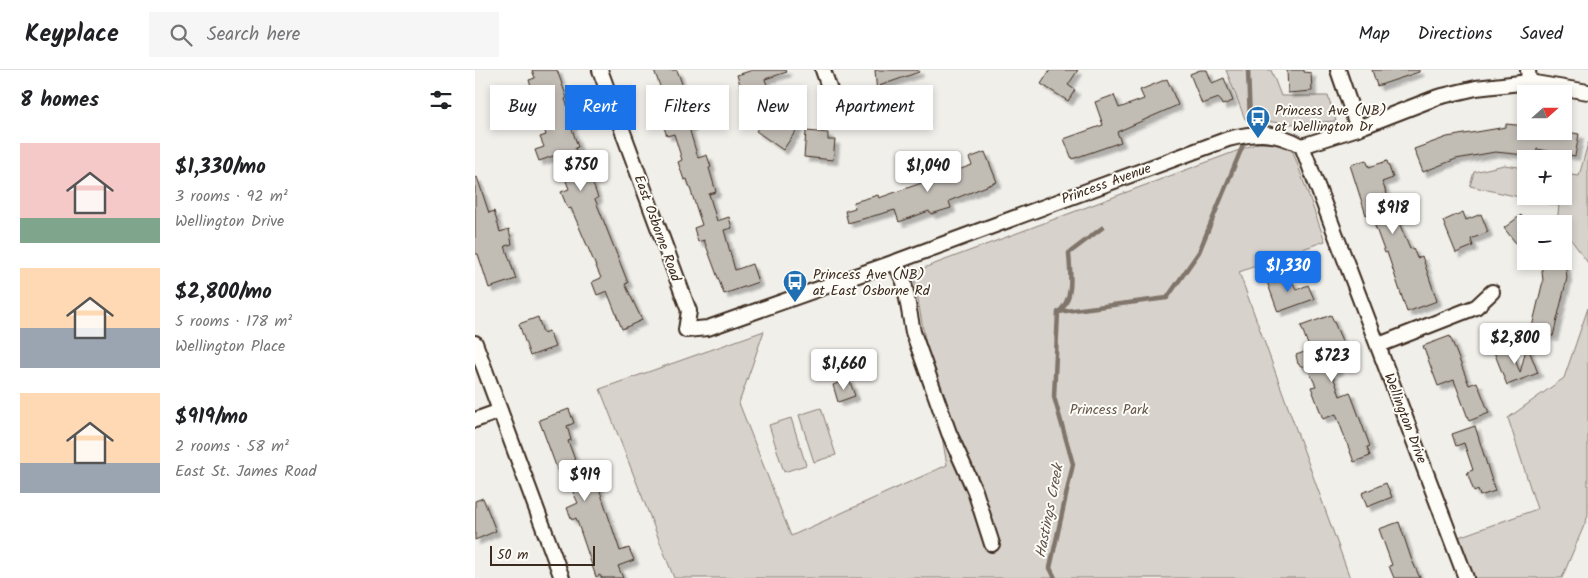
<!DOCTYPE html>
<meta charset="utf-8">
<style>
:root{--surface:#fff;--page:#f6f6f6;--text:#202124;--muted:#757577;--line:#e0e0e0;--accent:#1a73e8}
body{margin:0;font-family:Kalam,sans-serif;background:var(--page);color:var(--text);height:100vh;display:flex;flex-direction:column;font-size:19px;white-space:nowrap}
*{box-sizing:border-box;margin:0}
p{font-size:16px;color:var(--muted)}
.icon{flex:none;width:28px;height:28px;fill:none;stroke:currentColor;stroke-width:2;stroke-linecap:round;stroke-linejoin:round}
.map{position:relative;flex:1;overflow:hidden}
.details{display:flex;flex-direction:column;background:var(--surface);width:475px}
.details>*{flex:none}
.top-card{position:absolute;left:15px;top:15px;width:475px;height:45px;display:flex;gap:10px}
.needle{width:32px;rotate:69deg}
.fabs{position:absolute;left:1042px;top:15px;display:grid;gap:10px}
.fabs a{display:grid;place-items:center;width:55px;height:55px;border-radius:0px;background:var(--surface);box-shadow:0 2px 8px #0003;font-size:25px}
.scale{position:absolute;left:15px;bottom:12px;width:105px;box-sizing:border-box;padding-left:5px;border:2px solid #3b2a1e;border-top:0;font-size:14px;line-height:18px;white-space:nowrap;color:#3b2a1e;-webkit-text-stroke:4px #fdfcf7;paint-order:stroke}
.price{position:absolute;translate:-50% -42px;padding:0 11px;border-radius:5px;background:#fff;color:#222;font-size:16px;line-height:32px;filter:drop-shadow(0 1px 2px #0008)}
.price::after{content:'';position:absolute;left:50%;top:30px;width:15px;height:11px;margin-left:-8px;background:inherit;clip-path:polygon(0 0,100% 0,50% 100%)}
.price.selected{background:var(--accent);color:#fff}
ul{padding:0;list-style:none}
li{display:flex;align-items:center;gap:15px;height:125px;padding:0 20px}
li span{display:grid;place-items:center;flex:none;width:140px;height:100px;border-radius:0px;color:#555}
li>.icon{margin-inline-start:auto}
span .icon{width:60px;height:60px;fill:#fffc;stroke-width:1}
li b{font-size:21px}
h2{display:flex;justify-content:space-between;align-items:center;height:60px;padding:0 20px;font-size:21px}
.tag{padding:0 18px;border-radius:0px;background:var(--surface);box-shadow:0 2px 8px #0003;font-size:18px;line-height:45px}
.tag.selected{background:var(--accent);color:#fff}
header{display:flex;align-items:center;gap:30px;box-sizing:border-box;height:70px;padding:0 25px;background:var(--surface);border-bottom:1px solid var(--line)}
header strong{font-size:24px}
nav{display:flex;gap:28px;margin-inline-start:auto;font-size:18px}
.search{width:350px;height:45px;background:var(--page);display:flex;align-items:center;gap:12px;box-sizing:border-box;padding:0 18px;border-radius:0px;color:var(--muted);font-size:19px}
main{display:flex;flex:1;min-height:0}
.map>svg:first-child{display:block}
.green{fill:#d7d2cc;stroke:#897e75}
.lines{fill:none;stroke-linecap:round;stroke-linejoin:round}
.stream{stroke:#80746b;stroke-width:4.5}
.building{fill:#c1bcb4;stroke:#3b2a1e;filter:url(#shadow)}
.minor-casing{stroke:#3b2a1e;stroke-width:18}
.minor{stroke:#fdfcf7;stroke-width:14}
.labels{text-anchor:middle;stroke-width:4;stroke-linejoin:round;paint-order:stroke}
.poi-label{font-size:14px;fill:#3b2a1e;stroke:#fdfcf7;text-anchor:start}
.street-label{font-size:14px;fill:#3b2a1e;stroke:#fdfcf7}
.park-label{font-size:14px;fill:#62544a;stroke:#fdfcf7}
.water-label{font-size:15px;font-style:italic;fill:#63554b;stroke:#fdfcf7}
</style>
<header>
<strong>Keyplace</strong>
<div class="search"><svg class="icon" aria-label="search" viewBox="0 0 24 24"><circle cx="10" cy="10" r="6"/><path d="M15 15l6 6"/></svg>Search here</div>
<nav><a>Map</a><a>Directions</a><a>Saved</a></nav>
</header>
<main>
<section class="details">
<h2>8 homes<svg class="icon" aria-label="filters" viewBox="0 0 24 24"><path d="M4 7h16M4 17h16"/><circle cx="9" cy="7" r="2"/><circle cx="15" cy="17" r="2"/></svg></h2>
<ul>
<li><span style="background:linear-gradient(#f6c9c9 75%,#7fa58c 0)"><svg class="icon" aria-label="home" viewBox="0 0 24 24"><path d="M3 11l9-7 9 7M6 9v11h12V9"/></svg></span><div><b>$1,330/mo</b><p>3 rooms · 92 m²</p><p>Wellington Drive</p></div></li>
<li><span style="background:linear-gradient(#ffd9b3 60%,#9aa5b1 0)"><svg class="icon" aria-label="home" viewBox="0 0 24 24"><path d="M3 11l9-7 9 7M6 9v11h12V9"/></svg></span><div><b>$2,800/mo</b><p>5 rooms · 178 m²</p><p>Wellington Place</p></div></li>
<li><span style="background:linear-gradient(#ffd9b3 70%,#9aa5b1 0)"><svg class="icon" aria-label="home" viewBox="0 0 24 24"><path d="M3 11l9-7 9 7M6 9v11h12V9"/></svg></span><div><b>$919/mo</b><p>2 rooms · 58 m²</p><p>East St. James Road</p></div></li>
</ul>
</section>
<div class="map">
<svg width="1113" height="508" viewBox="0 0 1113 508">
<defs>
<filter id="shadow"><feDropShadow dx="4.5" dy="4.5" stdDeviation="1" flood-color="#0004"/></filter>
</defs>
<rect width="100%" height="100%" fill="#f1efea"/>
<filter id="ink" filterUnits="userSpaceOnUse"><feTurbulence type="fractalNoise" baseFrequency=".02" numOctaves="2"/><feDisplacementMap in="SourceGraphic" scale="10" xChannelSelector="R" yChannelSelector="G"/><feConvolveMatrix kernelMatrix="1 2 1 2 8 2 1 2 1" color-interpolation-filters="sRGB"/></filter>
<g filter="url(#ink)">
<g class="green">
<polygon points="751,0 796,0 806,26 853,26 861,51 816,54 770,49"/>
<polygon points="783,73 808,74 818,82 850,171 764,202 875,508 199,508 125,319 289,261 264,333 316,466 472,395 438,202"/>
<polygon points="1113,73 1113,193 1089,160 1089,154 1084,154 1082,151 1084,136 995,116 999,102 1029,95 1051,98 1051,126 1089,126 1089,104 1104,106"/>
<polygon points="1113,238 1113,446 1087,508 991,508 978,469 1062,439 1033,348 1089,308"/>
<polygon points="346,338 361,385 339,392 324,345"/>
<polygon points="316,348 331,395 309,402 294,355"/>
</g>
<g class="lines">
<g class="stream">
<polyline points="773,0 775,51"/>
<path d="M584 242C600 227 595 203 594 183L627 158"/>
<polyline points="580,508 575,498 598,394 579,327 583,242 692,228 724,182 768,75"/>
</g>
</g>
<g class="building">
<polygon points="57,0 82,0 92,28 90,29 99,55 96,56 103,77 100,78 113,113 117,111 123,128 120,129 153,213 150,214 167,250 147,259 132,221 122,225 117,212 126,208 96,138 93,139 86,122 94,119 81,85 64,91 60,80 69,77 65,67 71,65 54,10 60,8"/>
<polygon points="179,0 202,0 211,25 234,17 239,31 211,42 217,57 214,58 223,88 232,85 236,97 234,98 241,122 234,124 242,151 254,147 257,158 249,160 260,200 277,194 283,212 249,224 229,170 223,172 219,158 227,155 212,109 209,110 203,92 207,90 199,64 192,66 187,52 192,50 189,40 193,38"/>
<polygon points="278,0 311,0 312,2 290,9 296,29 272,37 262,5"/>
<polygon points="400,0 443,0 444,2 404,16 445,31 450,49 403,36"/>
<polygon points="575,0 603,0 593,15 600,20 593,31 566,14"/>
<polygon points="725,0 732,0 737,13 749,8 758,31 747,35 744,28 727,34 715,4"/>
<polygon points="812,0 829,0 829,2 836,3 837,21 813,23"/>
<polygon points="897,0 944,0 944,2 902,16"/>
<polygon points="692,9 703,35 642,62 646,72 597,89 589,69 628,55 620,32 639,25 644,38 669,29 665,20"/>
<polygon points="298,37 304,53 312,41 327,52 308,80 281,61"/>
<polygon points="1031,54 1051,56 1051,61 1087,61 1104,64 1100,86 1062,79 1061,86 1020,82 981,89 948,102 939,79 972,67 1031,57"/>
<polygon points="331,61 353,63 353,70 360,70 358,90 329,87"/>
<polygon points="510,82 522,112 474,131 476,138 456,144 454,141 424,152 420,140 373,153 370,141 380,138 379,132 403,125 404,128 497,95 494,88"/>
<polygon points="891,90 894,97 912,91 918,108 907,112 935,179 938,178 942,188 947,186 962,231 932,242 912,182 910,183 899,153 896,154 894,144 891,145 875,95"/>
<polygon points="2,107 14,143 19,141 25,162 34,159 37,174 30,176 41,209 14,218 3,184 0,184 0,108"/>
<polygon points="988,142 991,150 1006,144 1013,162 996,169 998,176 981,183 968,151"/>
<polygon points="1046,145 1051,152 1051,186 1029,158"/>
<polygon points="1066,191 1090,191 1092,208 1078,266 1056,261 1068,211"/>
<polygon points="808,203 811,212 817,210 821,220 833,215 839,229 803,242 791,209"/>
<polygon points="856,245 871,280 858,286 864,300 857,303 865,326 875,322 895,376 892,377 895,386 879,392 861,344 848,349 836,317 841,316 831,295 828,297 823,294 821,285 835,280 826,256"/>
<polygon points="63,247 68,263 74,261 80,277 55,286 44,254"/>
<polygon points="975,266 994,315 1002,312 1014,343 994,351 979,310 963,316 948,276"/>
<polygon points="1035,275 1045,303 1052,275 1063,303 1032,315 1019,282"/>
<polygon points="374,309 380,326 363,332 358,315"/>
<polygon points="94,339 99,353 92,356 96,370 93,371 109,414 118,410 120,416 123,415 145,481 154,478 159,490 143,496 148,508 127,508 125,505 121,507 101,448 97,450 92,438 103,433 94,413 88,415 64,350"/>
<polygon points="1000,356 1020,421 1005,426 1003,420 999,422 992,402 998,400 989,373 981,376 977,364"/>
<polygon points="911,413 917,427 892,437 887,423"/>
<polygon points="8,428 21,461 0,470 0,431"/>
<polygon points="924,452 936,488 945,508 919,508 914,496 917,495 904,459"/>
</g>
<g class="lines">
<defs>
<g id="minor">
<path d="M125 0 214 241 211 260 233 258 420 192 753 69C782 62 800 61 827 76L883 58 963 27 1001 18 1054 12 1113 22"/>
<polyline points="348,0 355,20"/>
<polyline points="863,0 883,58"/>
<polyline points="1053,0 1054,12"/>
<polyline points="827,76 991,508"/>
<polyline points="420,192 429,212 438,262 474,363 500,421 517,474"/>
<polyline points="0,273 87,508"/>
<polyline points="904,275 1001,237 1017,222"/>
<polyline points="0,350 25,341"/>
</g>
</defs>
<use href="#minor" class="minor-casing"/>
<use href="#minor" class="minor"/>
</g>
</g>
<defs>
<symbol id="bus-pin" viewBox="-11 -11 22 30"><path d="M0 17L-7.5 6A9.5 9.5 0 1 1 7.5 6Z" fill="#1f6fb2" stroke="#fdfcf7"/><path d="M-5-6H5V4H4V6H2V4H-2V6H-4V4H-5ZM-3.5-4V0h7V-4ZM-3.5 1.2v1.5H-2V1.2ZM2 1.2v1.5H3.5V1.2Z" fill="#fff"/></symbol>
</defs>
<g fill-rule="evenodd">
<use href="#bus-pin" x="769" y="34" width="28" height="38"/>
<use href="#bus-pin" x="306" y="198" width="28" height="38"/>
</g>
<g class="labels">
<g class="poi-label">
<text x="800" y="45">Princess Ave (NB)<tspan x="800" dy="16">at Wellington Dr</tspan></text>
<text x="338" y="209">Princess Ave (NB)<tspan x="338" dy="16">at East Osborne Rd</tspan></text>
</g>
<g class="street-label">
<text transform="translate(631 113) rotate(-20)" y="5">Princess Avenue</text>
<text transform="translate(183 158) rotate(70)" y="5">East Osborne Road</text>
<text transform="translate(931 348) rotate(69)" y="5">Wellington Drive</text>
</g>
<g class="park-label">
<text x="634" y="344">Princess Park</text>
</g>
<g class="water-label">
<text transform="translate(574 441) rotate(-79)" y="5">Hastings Creek</text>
</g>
</g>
</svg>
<div class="fabs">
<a><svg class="needle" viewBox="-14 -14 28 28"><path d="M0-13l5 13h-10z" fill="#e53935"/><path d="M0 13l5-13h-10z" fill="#757577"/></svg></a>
<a>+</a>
<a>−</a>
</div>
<div class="scale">50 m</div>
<b class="price" style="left:106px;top:122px">$750</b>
<b class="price" style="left:453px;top:123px">$1,040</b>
<b class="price" style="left:918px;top:165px">$918</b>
<b class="price selected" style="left:813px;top:223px">$1,330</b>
<b class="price" style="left:1040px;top:295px">$2,800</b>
<b class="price" style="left:857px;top:313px">$723</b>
<b class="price" style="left:369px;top:321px">$1,660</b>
<b class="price" style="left:110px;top:432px">$919</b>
<div class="top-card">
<a class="tag">Buy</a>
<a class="tag selected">Rent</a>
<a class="tag">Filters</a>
<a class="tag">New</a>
<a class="tag">Apartment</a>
</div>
</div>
</main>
